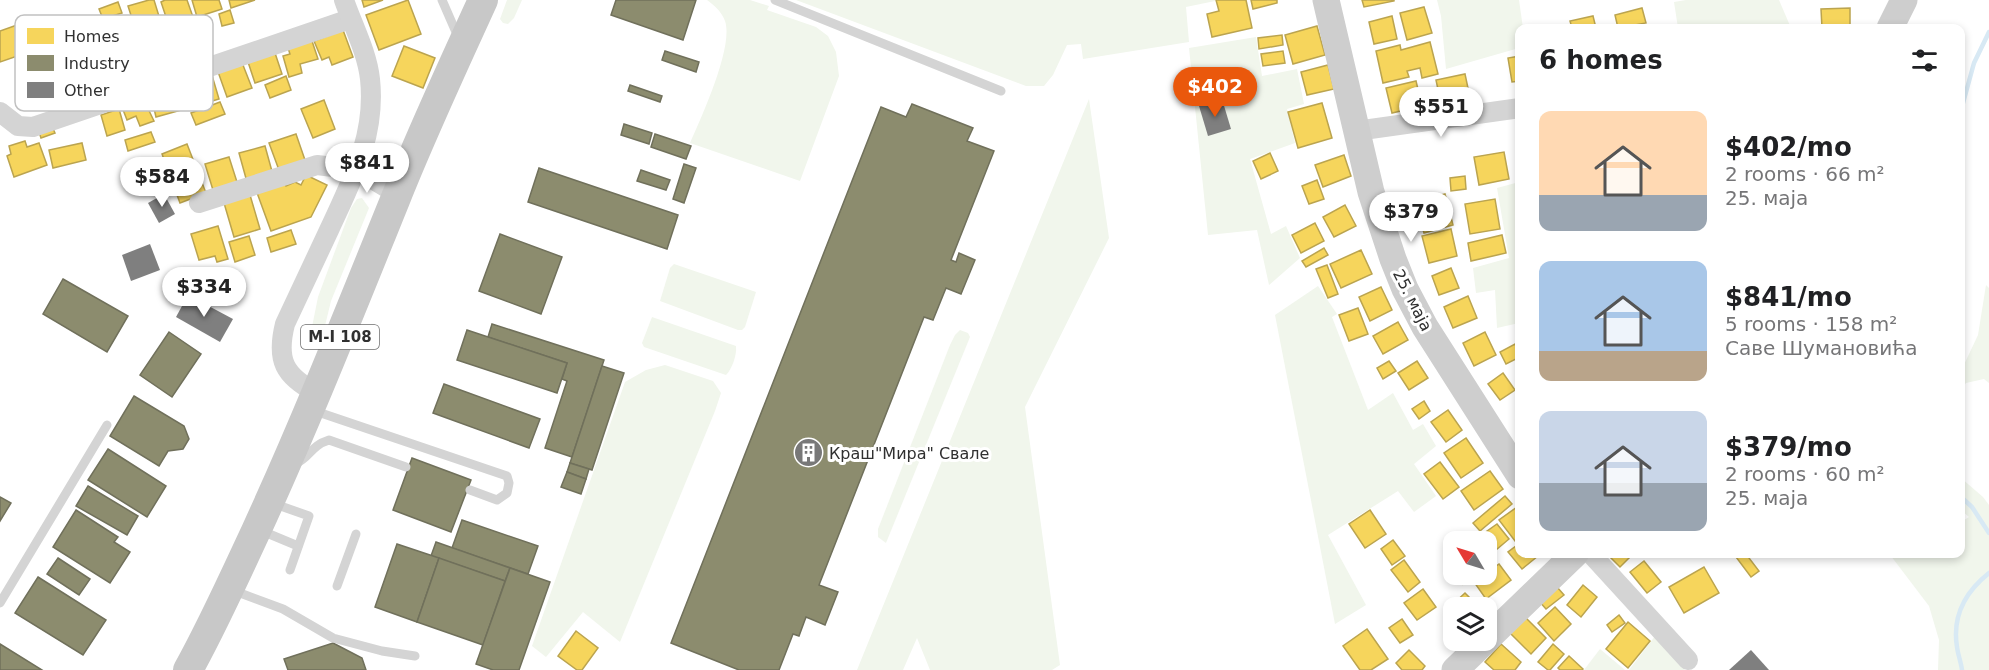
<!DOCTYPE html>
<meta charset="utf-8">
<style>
:root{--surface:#fff;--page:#f2f2f2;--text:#202124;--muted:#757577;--accent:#ea580c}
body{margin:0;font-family:"DejaVu Sans",sans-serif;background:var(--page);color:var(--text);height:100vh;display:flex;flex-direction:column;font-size:22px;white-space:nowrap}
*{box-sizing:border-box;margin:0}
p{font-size:20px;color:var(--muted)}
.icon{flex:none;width:33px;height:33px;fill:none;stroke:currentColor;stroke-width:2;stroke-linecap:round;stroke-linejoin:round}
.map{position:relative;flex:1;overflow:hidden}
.sheet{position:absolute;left:1515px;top:24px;width:450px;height:534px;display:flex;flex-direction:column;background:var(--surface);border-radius:12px;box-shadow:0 3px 9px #0003}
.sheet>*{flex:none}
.needle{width:39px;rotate:308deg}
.tools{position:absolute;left:1443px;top:531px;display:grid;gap:12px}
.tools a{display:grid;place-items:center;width:54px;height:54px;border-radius:12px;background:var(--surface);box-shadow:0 3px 9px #0003;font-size:30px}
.price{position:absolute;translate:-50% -51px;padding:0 14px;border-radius:21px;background:#fff;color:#222;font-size:20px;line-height:39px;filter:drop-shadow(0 2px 3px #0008)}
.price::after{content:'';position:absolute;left:50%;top:36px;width:18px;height:14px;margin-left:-9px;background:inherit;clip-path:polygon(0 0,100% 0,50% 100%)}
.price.current{background:var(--accent);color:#fff}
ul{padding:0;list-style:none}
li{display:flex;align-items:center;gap:18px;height:150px;padding:0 24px}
li span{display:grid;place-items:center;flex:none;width:168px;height:120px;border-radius:12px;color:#555}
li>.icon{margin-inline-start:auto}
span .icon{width:72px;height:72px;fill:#fffc;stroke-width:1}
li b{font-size:26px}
h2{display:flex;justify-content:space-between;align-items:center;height:72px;padding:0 24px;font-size:26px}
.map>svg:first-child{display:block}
.green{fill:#f1f6ec}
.homes{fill:#f6d55c;stroke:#bba44f;stroke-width:1.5}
.industry{fill:#8c8c6e;stroke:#70705b;stroke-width:1.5}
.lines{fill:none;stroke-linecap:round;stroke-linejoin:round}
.stream{stroke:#d8e9f4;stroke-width:4.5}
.building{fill:#7f7f7f}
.lane{stroke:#d4d4d4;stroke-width:9}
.street{stroke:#d4d4d4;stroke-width:20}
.secondary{stroke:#cecece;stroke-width:27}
.primary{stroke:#c8c8c8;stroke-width:30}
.labels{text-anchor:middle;stroke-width:6;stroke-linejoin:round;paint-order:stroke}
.shield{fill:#fff;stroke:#6e6e6e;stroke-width:1.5}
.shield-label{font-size:15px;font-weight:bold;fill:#303030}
.street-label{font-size:16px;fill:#303030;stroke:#fff}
.poi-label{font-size:16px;fill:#303030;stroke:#fff;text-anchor:start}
.key{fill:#fff;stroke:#c1c1c1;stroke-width:1.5}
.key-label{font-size:16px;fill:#303030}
</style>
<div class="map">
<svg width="1989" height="670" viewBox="0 0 1989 670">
<rect width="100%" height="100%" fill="#fff"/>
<g class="green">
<polygon points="507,0 522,0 514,18 508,24 503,23 500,19"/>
<path d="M707 0H750L769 6 767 10 816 27 828 36 836 52 839 76 800 181 690 143C701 118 734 46 725 21 722 12 714 5 707 0Z"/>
<polygon points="796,0 1215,0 1215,1 1186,7 1189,42 1083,59 1081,44 1067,45 1053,75 1044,86 1026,86"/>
<polygon points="1437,0 1519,0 1523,28 1520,28 1519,48 1446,69 1441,16"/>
<polygon points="1686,0 1779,0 1791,28 1678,28 1674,2"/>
<polygon points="1256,37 1262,76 1297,69 1304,104 1287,109 1295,143 1250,159 1271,234 1286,226 1300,258 1269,285 1257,230 1208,235 1189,48"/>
<polygon points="1089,99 1109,238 1025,407 1060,665 1052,670 930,670 917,638 903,670 857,670"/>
<polygon points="1519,182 1519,323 1497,328 1495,290 1476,293 1473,268 1509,258 1497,188"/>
<polygon points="362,198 369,208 331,301 323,334 318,341 314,341 310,337 318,297 351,208 357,199"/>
<polygon points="674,264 756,292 745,327 742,330 738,330 660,301 670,268"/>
<polygon points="1986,285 1989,288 1989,383 1984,379 1966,383 1961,390 1961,371 1978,335"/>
<polygon points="1318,286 1337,314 1332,317 1368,410 1393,393 1413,430 1423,424 1436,446 1414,464 1436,496 1414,512 1398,491 1328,535 1366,605 1335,624 1275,315"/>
<path d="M652 317 736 346C737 355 732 369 726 375L723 374 644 347 642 343Z"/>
<polygon points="960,330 968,333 970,337 886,543 878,537 878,529 950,345 955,335"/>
<polygon points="665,365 713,381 721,393 715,411 620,642 583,612 546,657 532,646 625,382 646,370"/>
<polygon points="1961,478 1983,497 1989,505 1989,670 1938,670 1939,640 1929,606 1891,556 1897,554 1960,554 1961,522 1969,517 1961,510"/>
<polygon points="1662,627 1689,664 1684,670 1629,670"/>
<polygon points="1600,649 1625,670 1584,670"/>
</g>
<g class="homes">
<polygon points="149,0 154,0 162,26 137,34 128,6"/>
<polygon points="165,0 187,0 193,17 169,26 161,2"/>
<polygon points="192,0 219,0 222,9 197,17"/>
<polygon points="229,0 255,0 231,8"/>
<polygon points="362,0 383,0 364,7"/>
<polygon points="408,0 421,34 379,50 366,15"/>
<polygon points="1216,0 1246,0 1252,28 1212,37 1207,14 1219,11"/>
<polygon points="1251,0 1277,0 1277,3 1253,9"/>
<polygon points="1362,0 1394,0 1394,1 1364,7"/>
<polygon points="118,2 122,13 103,19 99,9"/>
<polygon points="1424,7 1432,33 1407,40 1400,13"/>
<polygon points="1642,8 1646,23 1618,28 1615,15"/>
<polygon points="1850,8 1850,28 1822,28 1821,9"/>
<polygon points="230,10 234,23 222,26 219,14"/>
<polygon points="1392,16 1397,39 1374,44 1369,22"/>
<polygon points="1593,16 1596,28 1572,28 1570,21"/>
<polygon points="17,25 26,53 0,62 0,31"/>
<polygon points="1547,25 1547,28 1525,28 1525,26"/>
<polygon points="1317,26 1325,55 1293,64 1285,35"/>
<polygon points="343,30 353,57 332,65 329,57 322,60 314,41"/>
<polygon points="1282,35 1283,45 1259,49 1258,38"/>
<polygon points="311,38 318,59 300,64 302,73 289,77 283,56 290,54 287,45"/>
<polygon points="1430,42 1438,74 1422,78 1420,68 1407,71 1409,77 1383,83 1376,51 1400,45 1401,50"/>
<polygon points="404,46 435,58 423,88 392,76"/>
<polygon points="274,50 282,74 255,83 247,59"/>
<polygon points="1283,51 1285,63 1263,66 1261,54"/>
<polygon points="1520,56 1520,81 1512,82 1508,58"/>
<polygon points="241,60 252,88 227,97 217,69"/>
<polygon points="1328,65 1334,89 1307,95 1301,72"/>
<polygon points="211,72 219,99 192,107 184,80"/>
<polygon points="1465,74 1469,93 1440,99 1436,80"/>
<polygon points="286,76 291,90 270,98 265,85"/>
<polygon points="1416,81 1422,106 1392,113 1386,88"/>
<polygon points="178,84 185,109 156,117 150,91"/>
<polygon points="141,94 154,121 140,126 136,116 127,120 120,102"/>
<polygon points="324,100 335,129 313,138 301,109"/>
<polygon points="220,102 225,114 196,125 191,113"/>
<polygon points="1322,103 1332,138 1298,148 1288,112"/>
<polygon points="119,109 125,130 107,136 101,115"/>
<polygon points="51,124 55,133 41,138 38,129"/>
<polygon points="151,132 155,142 128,151 125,140"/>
<polygon points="296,134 305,160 279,170 269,143"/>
<polygon points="25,141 27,147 39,143 47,165 14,177 7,156 11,154 9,146"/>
<polygon points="82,143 86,160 53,168 49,150"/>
<polygon points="187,144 206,193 180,203 162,154"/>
<polygon points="265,146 273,175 247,182 239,153"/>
<polygon points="1504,152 1509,179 1479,185 1474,157"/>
<polygon points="1270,153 1278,171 1261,179 1253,161"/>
<polygon points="1344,155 1351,176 1323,187 1315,165"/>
<polygon points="229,157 237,182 213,190 205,164"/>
<polygon points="306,175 327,185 311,217 271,231 256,190 284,180 286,186 295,182 301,185"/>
<polygon points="1465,176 1466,189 1451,191 1450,178"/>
<polygon points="1317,180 1324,199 1309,204 1302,186"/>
<polygon points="1445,194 1453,225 1424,233 1415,202"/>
<polygon points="250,195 260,229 234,237 224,203"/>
<polygon points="1495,199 1500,229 1470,234 1465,204"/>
<polygon points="1345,205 1356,226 1334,237 1323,217"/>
<polygon points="1315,223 1324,241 1301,253 1292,235"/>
<polygon points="218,226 228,259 217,262 215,256 199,260 191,234"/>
<polygon points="1451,229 1457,256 1429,263 1422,236"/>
<polygon points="291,230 296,244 271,252 267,238"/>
<polygon points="1502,235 1506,253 1471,261 1468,243"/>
<polygon points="249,236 255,255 235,262 229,242"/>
<polygon points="1324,248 1328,255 1306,267 1302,261"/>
<polygon points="1361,250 1372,274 1341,288 1330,264"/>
<polygon points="1327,265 1338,294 1328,298 1316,269"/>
<polygon points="1451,268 1459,288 1439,295 1432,276"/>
<polygon points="1381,287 1392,310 1370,321 1359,297"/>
<polygon points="1468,296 1477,318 1453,328 1444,307"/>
<polygon points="1358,308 1368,334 1349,341 1339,315"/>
<polygon points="1398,322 1408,340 1383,354 1373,336"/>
<polygon points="1485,332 1496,355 1474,366 1463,343"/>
<polygon points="1515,344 1520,357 1506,364 1500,352"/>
<polygon points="1389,361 1396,371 1383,379 1377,368"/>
<polygon points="1417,361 1428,378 1409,390 1398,373"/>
<polygon points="1503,373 1515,390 1500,400 1488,384"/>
<polygon points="1424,401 1430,411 1419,419 1412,409"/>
<polygon points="1448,410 1462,430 1446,442 1431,422"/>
<polygon points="1466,438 1483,463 1461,478 1444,453"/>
<polygon points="1440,462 1459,487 1443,499 1424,474"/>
<polygon points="1490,471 1503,489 1474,510 1461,491"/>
<polygon points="1505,496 1512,504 1480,531 1473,523"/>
<polygon points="1517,507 1520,511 1520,537 1515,541 1499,520"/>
<polygon points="1370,510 1386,534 1365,548 1349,524"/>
<polygon points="1497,524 1509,539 1496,550 1483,534"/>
<polygon points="1393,540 1405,556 1392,565 1381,549"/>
<polygon points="1486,543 1492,551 1486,556"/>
<polygon points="1520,543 1520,554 1536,554 1538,556 1522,569 1508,552"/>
<polygon points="1607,554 1633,554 1620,567"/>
<polygon points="1741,554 1746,554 1759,571 1751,577 1736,557"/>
<polygon points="1404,560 1420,582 1408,592 1391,570"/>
<polygon points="1644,561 1661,582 1647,593 1630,572"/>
<polygon points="1499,564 1511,580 1486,599 1474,582"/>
<polygon points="1704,567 1719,593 1684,613 1669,587"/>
<polygon points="1474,574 1463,584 1457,575 1458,574"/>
<polygon points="1583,585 1597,597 1581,617 1567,605"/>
<polygon points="1557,587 1564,595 1546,609 1539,601"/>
<polygon points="1423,589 1436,607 1417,620 1404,603"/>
<polygon points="1465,593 1480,608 1456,608 1453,604"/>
<polygon points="1555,607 1571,624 1554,641 1538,623"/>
<polygon points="1619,615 1625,623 1612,632 1607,625"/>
<polygon points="1525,617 1546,638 1531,654 1510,633"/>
<polygon points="1402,619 1413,635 1400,643 1389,628"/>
<polygon points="1628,622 1650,641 1628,668 1606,649"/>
<polygon points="1367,629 1388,659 1371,670 1360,670 1343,646"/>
<polygon points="576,631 598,648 582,670 577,670 558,656"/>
<polygon points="1501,644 1521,662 1515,670 1494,670 1485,662"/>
<polygon points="1553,644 1564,654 1550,670 1548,670 1538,662"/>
<polygon points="1409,650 1425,666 1422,670 1402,670 1396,663"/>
<polygon points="1569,656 1583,669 1582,670 1560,670 1558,668"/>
</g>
<g class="industry">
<polygon points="616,0 696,0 683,40 611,15"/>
<polygon points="665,51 699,62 696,72 662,60"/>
<polygon points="630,85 662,96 660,102 628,91"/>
<polygon points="912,104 973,128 967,141 994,151 951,260 956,262 959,253 975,260 961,294 946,288 933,320 924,317 819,585 838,592 825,625 806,617 799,636 793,634 779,670 739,670 671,643 881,107 906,117"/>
<polygon points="624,124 652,133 649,144 621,135"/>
<polygon points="655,134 691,146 686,159 651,147"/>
<polygon points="684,164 696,168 684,203 673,199"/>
<polygon points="539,168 678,215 667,249 528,202"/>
<polygon points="641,170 670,180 666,190 637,181"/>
<polygon points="500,234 562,257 541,314 479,291"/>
<polygon points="63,279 128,316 107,352 43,314"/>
<polygon points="492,324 604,360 572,457 545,448 567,381 562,379 567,363 488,337"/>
<polygon points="467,330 567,363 557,393 457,360"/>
<polygon points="169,332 201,354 172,397 140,375"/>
<polygon points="602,366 624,373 592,470 570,463"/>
<polygon points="444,384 540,419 529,448 433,413"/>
<polygon points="134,396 184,426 189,439 183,449 168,451 159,466 110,436"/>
<polygon points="108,449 166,486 147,517 88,480"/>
<polygon points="412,458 471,480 451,532 393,510"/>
<polygon points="570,463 589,469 586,479 567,472"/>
<polygon points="567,472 586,479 581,494 561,487"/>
<polygon points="88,486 138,516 127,535 76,506"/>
<polygon points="0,497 11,503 0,521"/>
<polygon points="76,510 118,537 114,542 130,552 110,583 53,547"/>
<polygon points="462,520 538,546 528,574 452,548"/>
<polygon points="436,542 510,568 505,581 431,556"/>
<polygon points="397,544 439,558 417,622 375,607"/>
<polygon points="58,558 90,579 79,595 47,574"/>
<polygon points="439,558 505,581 483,645 417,622"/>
<polygon points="510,568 550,582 519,670 493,670 476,664"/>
<polygon points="38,577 106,620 83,655 15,613"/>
<polygon points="333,643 362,658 366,670 288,670 284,659"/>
<polygon points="0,644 42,670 0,670"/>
</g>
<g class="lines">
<g class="stream">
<polyline points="1960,114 1974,63 1989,32"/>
<polyline points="1960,496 1972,507 1989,533"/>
<path d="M1962 670C1961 662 1958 655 1957 647 1952 616 1965 592 1989 573"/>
</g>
</g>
<g class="building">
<polygon points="1222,99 1231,129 1208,136 1199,106"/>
<polygon points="157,161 165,181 147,188 139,168"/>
<polygon points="164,194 175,214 159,223 148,203"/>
<polygon points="150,244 160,270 131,281 122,255"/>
<polygon points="188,295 233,319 220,342 176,317"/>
<polygon points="1751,650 1769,670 1729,670"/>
</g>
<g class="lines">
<g class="lane">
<polyline points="442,0 459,39"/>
<polyline points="775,0 1001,91"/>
<polyline points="312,410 507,476 509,483 507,493 497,500 470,490"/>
<path d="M295 464C311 457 310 446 329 440L406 467"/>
<polyline points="272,503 309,516 290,570"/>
<polyline points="262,531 298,546"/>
<polyline points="337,586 356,534"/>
<polyline points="232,590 283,609 333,638 382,651 415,656"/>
<polyline points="0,603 107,425"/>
</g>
<g class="street">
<polyline points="0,112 18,126 33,127 350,19"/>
<polyline points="1356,131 1520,108"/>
<polyline points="199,203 317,165 357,170 397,194"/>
<path d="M317 393C284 376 276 360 285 324 300 292 315 260 330 228 353 178 376 135 370 79 367 52 353 26 344 0"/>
<polyline points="1591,554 1688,660"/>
</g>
<g class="secondary">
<polyline points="1326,0 1371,192 1393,259 1405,289 1425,327 1520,476"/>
<polyline points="1890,28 1904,0"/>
<polyline points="1486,640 1575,554"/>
<polyline points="1455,670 1486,640"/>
</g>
<path class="primary" d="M188 670C213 625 234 578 256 531 306 422 350 311 395 200 422 132 453 66 483 0"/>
</g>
<defs>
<symbol id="building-disc" viewBox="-11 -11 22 22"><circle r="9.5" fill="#787878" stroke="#fff"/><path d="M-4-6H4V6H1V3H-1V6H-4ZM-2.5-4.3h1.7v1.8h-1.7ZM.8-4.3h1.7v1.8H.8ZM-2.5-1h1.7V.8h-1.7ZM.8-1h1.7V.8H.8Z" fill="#fff"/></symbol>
</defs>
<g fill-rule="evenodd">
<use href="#building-disc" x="792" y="436" width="33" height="33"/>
</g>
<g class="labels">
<rect class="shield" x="301" y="325" width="78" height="24" rx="4.5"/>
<g class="shield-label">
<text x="340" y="342">M-I 108</text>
</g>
<g class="street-label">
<text transform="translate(1413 300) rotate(63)" y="6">25. маја</text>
</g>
<g class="poi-label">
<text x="829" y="459">Краш"Мира" Свале</text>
</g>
</g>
<rect x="15" y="15" width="198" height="96" rx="9" class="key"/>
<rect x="27" y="28" width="27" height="16" fill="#f6d55c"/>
<rect x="27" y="55" width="27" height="16" fill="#8c8c6e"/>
<rect x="27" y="82" width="27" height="16" fill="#7f7f7f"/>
<g class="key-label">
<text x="64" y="42">Homes</text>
<text x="64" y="69">Industry</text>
<text x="64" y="96">Other</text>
</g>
</svg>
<div class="tools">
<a><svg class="needle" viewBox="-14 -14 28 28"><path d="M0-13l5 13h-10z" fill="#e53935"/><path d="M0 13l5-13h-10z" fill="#757577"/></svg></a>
<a><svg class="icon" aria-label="layers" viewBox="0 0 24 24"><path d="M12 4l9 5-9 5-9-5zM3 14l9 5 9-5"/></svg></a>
</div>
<b class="price current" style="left:1215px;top:118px">$402</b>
<b class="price" style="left:1441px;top:138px">$551</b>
<b class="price" style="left:367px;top:194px">$841</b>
<b class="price" style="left:162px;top:208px">$584</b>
<b class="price" style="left:1411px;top:243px">$379</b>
<b class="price" style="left:204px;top:318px">$334</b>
<section class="sheet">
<h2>6 homes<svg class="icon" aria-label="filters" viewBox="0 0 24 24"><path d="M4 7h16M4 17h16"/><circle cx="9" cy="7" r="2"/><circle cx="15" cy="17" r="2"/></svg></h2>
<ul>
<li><span style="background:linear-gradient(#ffd9b3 70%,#9aa5b1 0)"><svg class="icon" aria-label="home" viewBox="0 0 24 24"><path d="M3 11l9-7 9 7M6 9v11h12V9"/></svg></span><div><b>$402/mo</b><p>2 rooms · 66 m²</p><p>25. маја</p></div></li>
<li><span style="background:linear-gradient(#a9c7e8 75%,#b9a48a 0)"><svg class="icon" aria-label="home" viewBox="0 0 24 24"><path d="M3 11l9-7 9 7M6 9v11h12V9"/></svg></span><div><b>$841/mo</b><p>5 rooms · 158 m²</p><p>Саве Шумановића</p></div></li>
<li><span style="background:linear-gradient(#c9d6e8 60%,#9aa5b1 0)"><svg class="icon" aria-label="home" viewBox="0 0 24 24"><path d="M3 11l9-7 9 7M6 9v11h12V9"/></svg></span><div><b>$379/mo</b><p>2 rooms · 60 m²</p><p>25. маја</p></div></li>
</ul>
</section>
</div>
